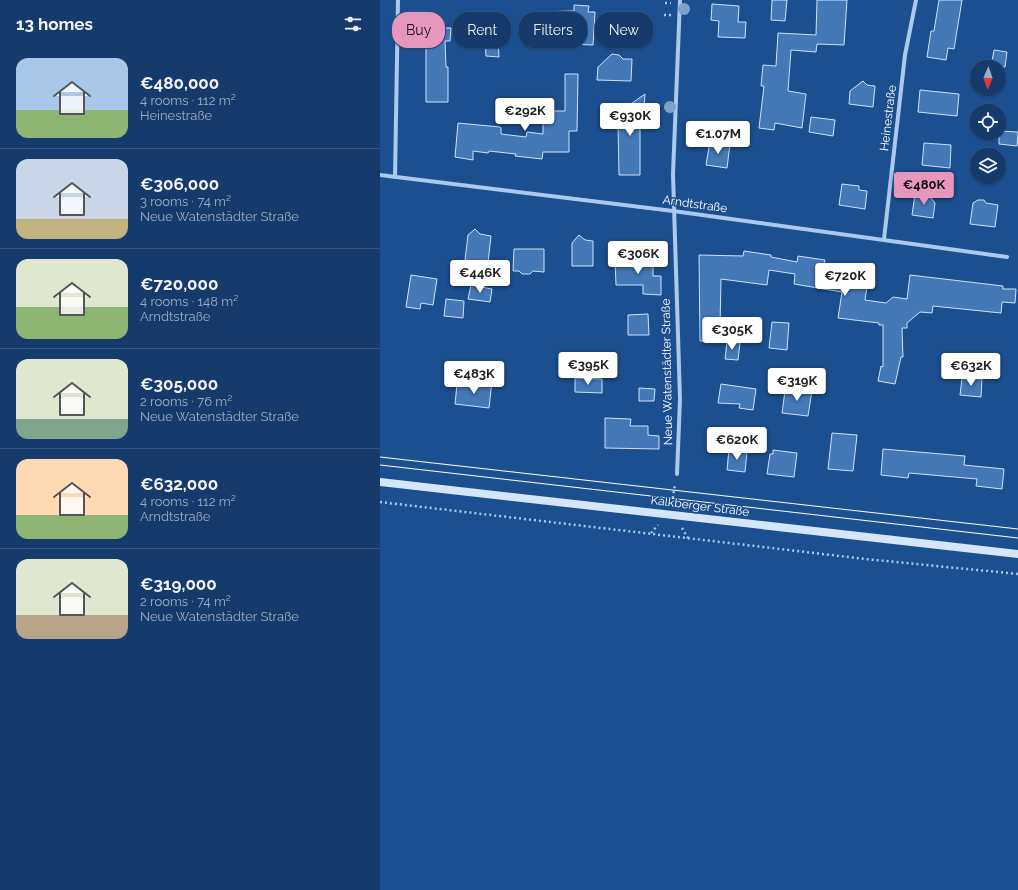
<!DOCTYPE html>
<meta charset="utf-8">
<style>
:root{--surface:#143b6b;--page:#1d4271;--text:#f1f3f6;--muted:#9dadc1;--line:#33557e;--accent:#e797bd}
body{margin:0;font-family:Raleway,sans-serif;background:var(--page);color:var(--text);height:100vh;display:flex;flex-direction:column;font-size:15px;white-space:nowrap}
*{box-sizing:border-box;margin:0}
p{font-size:13px;color:var(--muted)}
.icon{flex:none;width:22px;height:22px;fill:none;stroke:currentColor;stroke-width:2;stroke-linecap:round;stroke-linejoin:round}
.map{position:relative;flex:1;overflow:hidden}
.details{display:flex;flex-direction:column;background:var(--surface);width:380px}
.details>*{flex:none}
.top-card{position:absolute;left:12px;top:12px;width:380px;height:36px;display:flex;gap:8px}
.needle{width:26px;rotate:182deg}
.buttons{position:absolute;left:590px;top:60px;display:grid;gap:8px}
.buttons a{display:grid;place-items:center;width:36px;height:36px;border-radius:50%;background:var(--surface);box-shadow:0 1px 3px #0004,0 0 0 1px var(--line);font-size:20px}
.price{position:absolute;translate:-50% -34px;padding:0 9px;border-radius:4px;background:#fff;color:#222;font-size:13px;line-height:26px;filter:drop-shadow(0 1px 2px #0008)}
.price::after{content:'';position:absolute;left:50%;top:24px;width:12px;height:9px;margin-left:-6px;background:inherit;clip-path:polygon(0 0,100% 0,50% 100%)}
.price.selected{background:var(--accent);color:#111}
ul{padding:0;list-style:none}
li{display:flex;align-items:center;gap:12px;height:100px;padding:0 16px}
li+li{border-top:1px solid var(--line)}
li span{display:grid;place-items:center;flex:none;width:112px;height:80px;border-radius:12px;color:#555}
li>.icon{margin-inline-start:auto}
span .icon{width:48px;height:48px;fill:#fffc;stroke-width:1}
li b{font-size:17px}
h2{display:flex;justify-content:space-between;align-items:center;height:48px;padding:0 16px;font-size:17px}
.tag{padding:0 14px;border-radius:16px;background:var(--surface);box-shadow:0 1px 3px #0004,0 0 0 1px var(--line);font-size:14px;line-height:36px}
.tag.selected{background:var(--accent);color:#111}
main{display:flex;flex:1;min-height:0}
.map>svg:first-child{display:block}
.building{fill:#4478b7;stroke:#cfe3fa}
.lines{fill:none;stroke-linecap:round;stroke-linejoin:round}
.path{stroke:#a9c9ee;stroke-width:2.5;stroke-dasharray:2 3;stroke-linecap:butt}
.street{stroke:#a9c9ee;stroke-width:4}
.secondary{stroke:#d6e6fa;stroke-width:8}
.tram{stroke:#fff;stroke-width:1}
.tree{fill:#7ea0ca}
.labels{text-anchor:middle;stroke-width:3;stroke-linejoin:round;paint-order:stroke}
.street-label{font-size:12px;fill:#fff;stroke:#1b4f8f}
</style>
<main>
<section class="details">
<h2>13 homes<svg class="icon" aria-label="filters" viewBox="0 0 24 24"><path d="M4 7h16M4 17h16"/><circle cx="9" cy="7" r="2"/><circle cx="15" cy="17" r="2"/></svg></h2>
<ul>
<li><span style="background:linear-gradient(#a9c7e8 65%,#8fb573 0)"><svg class="icon" aria-label="home" viewBox="0 0 24 24"><path d="M3 11l9-7 9 7M6 9v11h12V9"/></svg></span><div><b>€480,000</b><p>4 rooms · 112 m²</p><p>Heinestraße</p></div></li>
<li><span style="background:linear-gradient(#c9d6e8 75%,#c2b280 0)"><svg class="icon" aria-label="home" viewBox="0 0 24 24"><path d="M3 11l9-7 9 7M6 9v11h12V9"/></svg></span><div><b>€306,000</b><p>3 rooms · 74 m²</p><p>Neue Watenstädter Straße</p></div></li>
<li><span style="background:linear-gradient(#dfe7d0 60%,#8fb573 0)"><svg class="icon" aria-label="home" viewBox="0 0 24 24"><path d="M3 11l9-7 9 7M6 9v11h12V9"/></svg></span><div><b>€720,000</b><p>4 rooms · 148 m²</p><p>Arndtstraße</p></div></li>
<li><span style="background:linear-gradient(#dfe7d0 75%,#7fa58c 0)"><svg class="icon" aria-label="home" viewBox="0 0 24 24"><path d="M3 11l9-7 9 7M6 9v11h12V9"/></svg></span><div><b>€305,000</b><p>2 rooms · 76 m²</p><p>Neue Watenstädter Straße</p></div></li>
<li><span style="background:linear-gradient(#ffd9b3 70%,#8fb573 0)"><svg class="icon" aria-label="home" viewBox="0 0 24 24"><path d="M3 11l9-7 9 7M6 9v11h12V9"/></svg></span><div><b>€632,000</b><p>4 rooms · 112 m²</p><p>Arndtstraße</p></div></li>
<li><span style="background:linear-gradient(#dfe7d0 70%,#b9a48a 0)"><svg class="icon" aria-label="home" viewBox="0 0 24 24"><path d="M3 11l9-7 9 7M6 9v11h12V9"/></svg></span><div><b>€319,000</b><p>2 rooms · 74 m²</p><p>Neue Watenstädter Straße</p></div></li>
</ul>
</section>
<div class="map">
<svg width="638" height="890" viewBox="0 0 638 890">
<rect width="100%" height="100%" fill="#1b4f8f"/>
<g class="building">
<polygon points="392,0 407,0 405,21 391,20"/>
<polygon points="437,0 467,0 464,45 437,44 436,52 411,50 408,91 426,94 422,128 395,123 394,130 379,128 384,86 381,86 383,65 396,66 398,33 436,35"/>
<polygon points="559,0 582,0 574,49 568,48 566,60 547,57 551,31 554,31"/>
<polygon points="332,4 359,6 358,22 366,22 365,38 338,37 339,21 331,20"/>
<polygon points="194,5 209,6 208,12 215,12 213,45 188,44 189,39 157,37 157,12 194,11"/>
<polygon points="46,28 71,28 70,41 65,41 66,67 68,67 68,102 46,102"/>
<polygon points="105,39 118,39 119,57 106,56"/>
<polygon points="614,50 627,52 625,67 611,67"/>
<polygon points="232,54 239,55 243,59 252,59 251,81 217,80 218,67"/>
<polygon points="185,74 198,74 197,131 189,131 189,152 163,152 162,159 135,156 136,154 109,151 108,153 93,151 93,160 75,157 78,123 120,127 121,128 121,134 146,137 147,132 163,134 163,111 185,111"/>
<polygon points="483,81 487,85 495,86 493,107 469,104 470,91"/>
<polygon points="540,90 579,94 577,116 538,112"/>
<polygon points="265,94 263,127 260,127 260,175 239,175 238,126 235,126 236,110 242,110"/>
<polygon points="431,117 455,120 453,136 429,132"/>
<polygon points="619,131 638,132 637,146 619,144"/>
<polygon points="330,141 350,144 347,168 326,165"/>
<polygon points="544,143 571,145 570,168 542,165"/>
<polygon points="462,184 479,186 479,190 487,191 485,209 459,205"/>
<polygon points="546,192 555,203 553,218 532,215 535,194 542,195"/>
<polygon points="598,200 604,200 606,203 618,205 615,227 590,224 593,203"/>
<polygon points="95,229 100,234 111,236 108,263 85,260 88,235"/>
<polygon points="199,235 205,240 213,241 213,266 192,266 192,243"/>
<polygon points="134,249 164,249 164,272 153,271 150,274 142,274 139,271 133,271"/>
<polygon points="364,251 391,255 391,257 417,262 418,256 445,260 444,268 450,269 449,275 488,280 485,300 506,303 513,297 527,299 530,275 623,286 623,289 636,289 635,303 622,302 621,313 553,306 552,313 540,312 527,323 527,328 522,328 523,357 521,357 515,384 498,381 501,366 503,367 503,325 499,325 499,323 458,318 462,292 414,284 415,274 389,270 387,285 341,279 340,326 343,326 342,341 320,341 319,255 363,256"/>
<polygon points="235,260 273,260 273,276 281,276 281,295 263,294 263,285 236,285"/>
<polygon points="31,275 57,279 53,305 41,303 40,309 26,307"/>
<polygon points="91,285 112,289 110,302 88,299"/>
<polygon points="66,299 84,301 83,318 64,316"/>
<polygon points="268,314 269,335 248,335 248,315"/>
<polygon points="392,322 409,323 407,350 389,348"/>
<polygon points="347,342 360,343 358,360 345,359"/>
<polygon points="195,378 222,379 222,393 195,392"/>
<polygon points="582,378 602,379 601,397 580,395"/>
<polygon points="98,380 112,381 109,408 75,404 77,384 98,386"/>
<polygon points="341,384 376,389 373,410 359,408 360,404 338,403"/>
<polygon points="259,388 275,389 274,401 259,401"/>
<polygon points="417,389 432,390 428,416 402,413 405,391 416,393"/>
<polygon points="225,418 251,419 250,426 268,426 268,435 279,436 279,449 225,448"/>
<polygon points="452,433 477,435 473,471 448,469"/>
<polygon points="349,449 367,452 365,472 347,470"/>
<polygon points="503,449 585,456 584,465 624,469 622,489 596,486 597,479 529,473 528,478 501,475"/>
<polygon points="393,450 417,453 414,477 387,474 390,454 393,454"/>
</g>
<g class="lines">
<g class="path">
<polyline points="285,3 291,3"/>
<polyline points="284,15 291,15"/>
<polyline points="0,502 485,559 638,574"/>
<polyline points="292,503 295,484"/>
<polyline points="302,528 308,538"/>
<polyline points="271,533 278,525"/>
</g>
<g class="street">
<polyline points="0,175 293,211 627,257"/>
<polyline points="15,177 18,0"/>
<polyline points="504,239 525,55 536,0"/>
<polyline points="297,474 300,399 293,174 300,0"/>
</g>
<polyline class="secondary" points="0,482 638,554"/>
<g class="tram">
<polyline points="0,457 638,529"/>
<polyline points="0,465 638,538"/>
</g>
</g>
<g class="tree">
<circle cx="304" cy="9" r="6"/>
<circle cx="290" cy="107" r="6"/>
</g>
<g class="labels">
<g class="street-label">
<text transform="translate(508 118) rotate(-83)" y="4">Heinestraße</text>
<text transform="translate(315 204) rotate(8)" y="4">Arndtstraße</text>
<text transform="translate(287 372) rotate(-91)" y="4">Neue Watenstädter Straße</text>
<text transform="translate(320 506) rotate(7)" y="4">Kalkberger Straße</text>
</g>
</g>
</svg>
<div class="buttons">
<a><svg class="needle" viewBox="-14 -14 28 28"><path d="M0-13l5 13h-10z" fill="#e53935"/><path d="M0 13l5-13h-10z" fill="#9dadc1"/></svg></a>
<a><svg class="icon" aria-label="locate" viewBox="0 0 24 24"><circle cx="12" cy="12" r="6"/><path d="M12 2v4M12 18v4M2 12h4M18 12h4"/></svg></a>
<a><svg class="icon" aria-label="layers" viewBox="0 0 24 24"><path d="M12 4l9 5-9 5-9-5zM3 14l9 5 9-5"/></svg></a>
</div>
<b class="price" style="left:145px;top:132px">€292K</b>
<b class="price" style="left:250px;top:137px">€930K</b>
<b class="price" style="left:338px;top:155px">€1.07M</b>
<b class="price selected" style="left:544px;top:206px">€480K</b>
<b class="price" style="left:258px;top:275px">€306K</b>
<b class="price" style="left:100px;top:294px">€446K</b>
<b class="price" style="left:465px;top:297px">€720K</b>
<b class="price" style="left:352px;top:351px">€305K</b>
<b class="price" style="left:208px;top:386px">€395K</b>
<b class="price" style="left:591px;top:387px">€632K</b>
<b class="price" style="left:94px;top:395px">€483K</b>
<b class="price" style="left:417px;top:402px">€319K</b>
<b class="price" style="left:357px;top:461px">€620K</b>
<div class="top-card">
<a class="tag selected">Buy</a>
<a class="tag">Rent</a>
<a class="tag">Filters</a>
<a class="tag">New</a>
</div>
</div>
</main>
